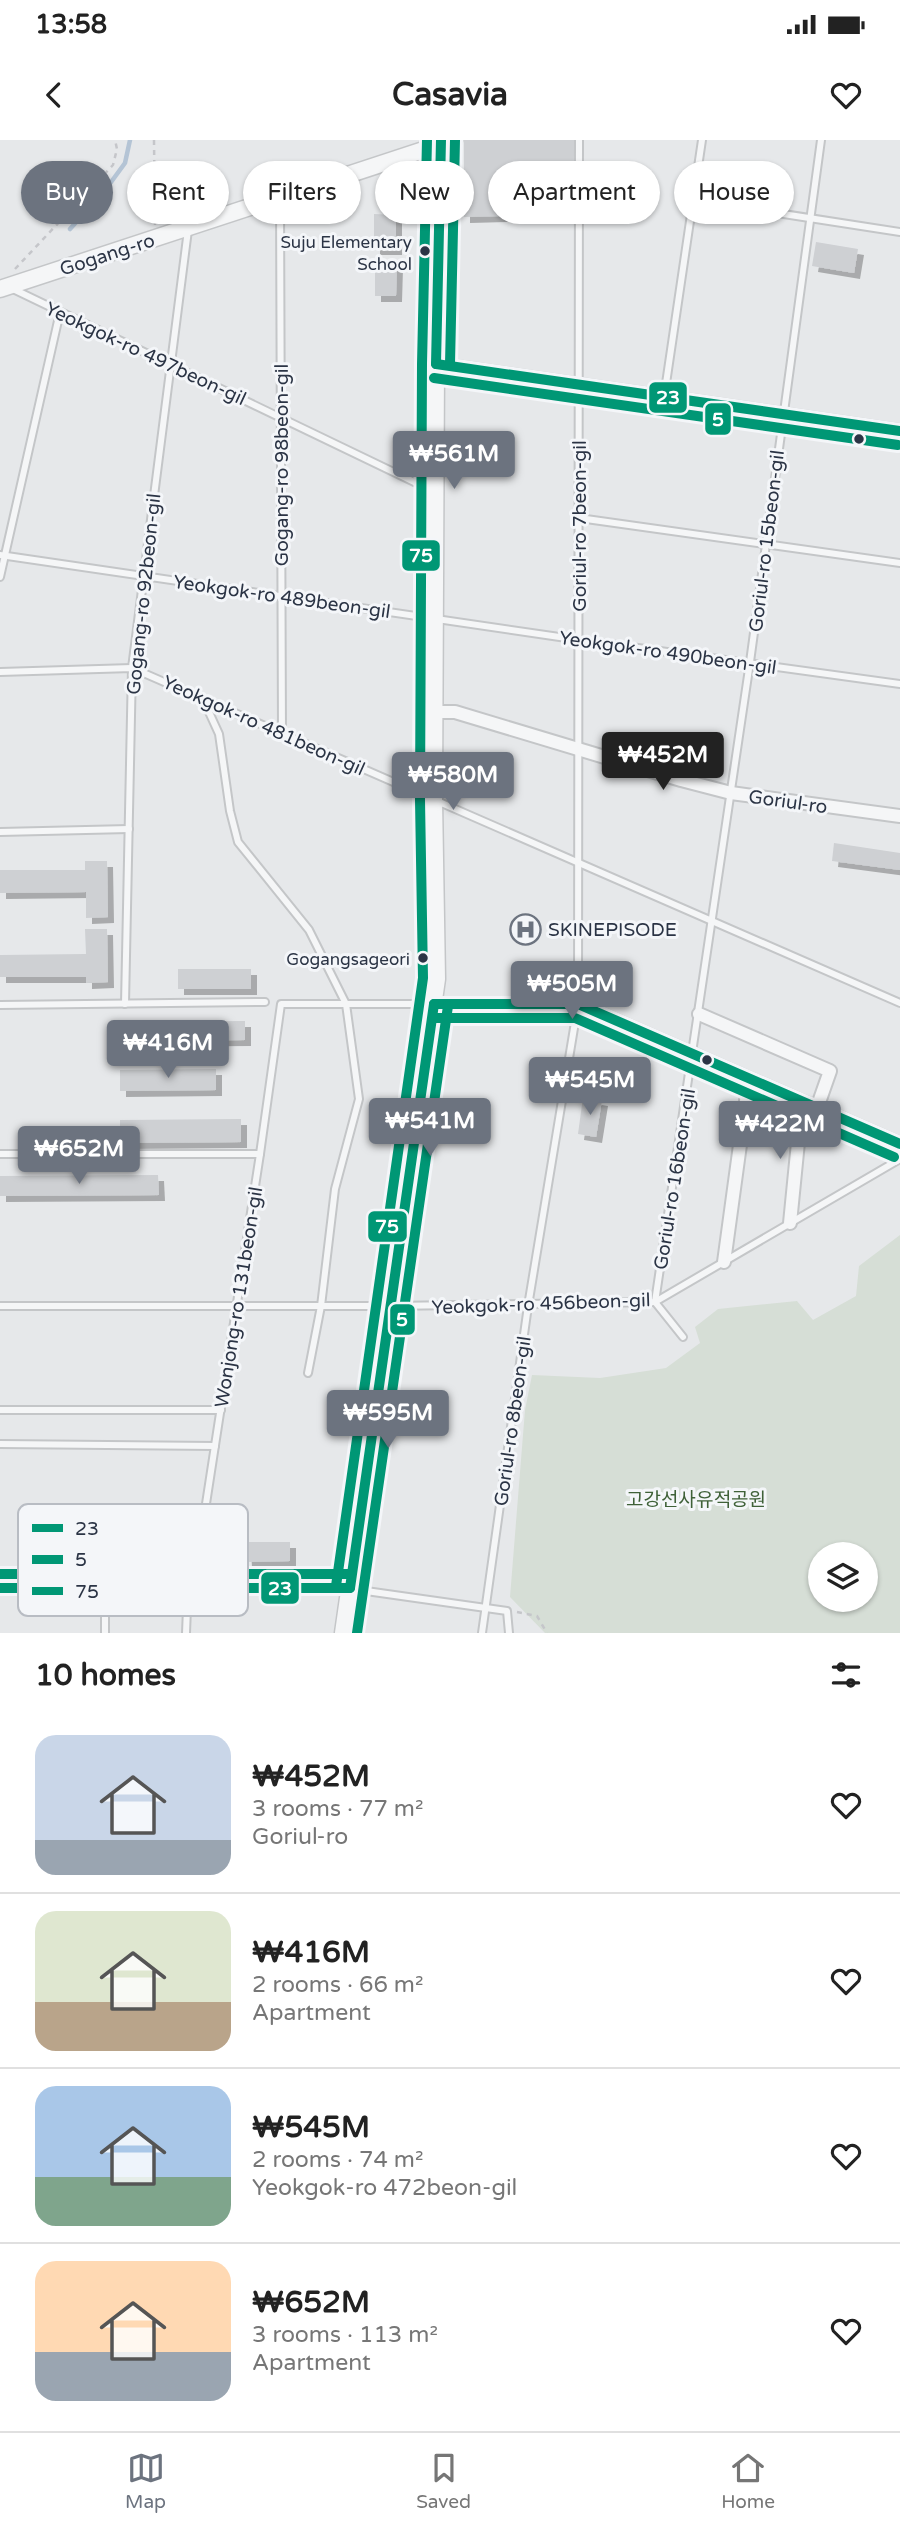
<!DOCTYPE html>
<meta charset="utf-8">
<style>
:root{--surface:#fff;--page:#f6f6f6;--text:#222;--muted:#767676;--line:#e0e0e0;--accent:#6c737f}
body{margin:0;font-family:"Varela Round","Noto Sans KR",sans-serif;background:var(--page);color:var(--text);height:100vh;display:flex;flex-direction:column;font-size:26px;white-space:nowrap}
*{box-sizing:border-box;margin:0}
p{font-size:23px;color:var(--muted)}
.icon{flex:none;width:38px;height:38px;fill:none;stroke:currentColor;stroke-width:2;stroke-linecap:round;stroke-linejoin:round}
.map{position:relative;height:1493px;overflow:hidden}
.drawer{display:flex;flex-direction:column;background:var(--surface);flex:1}
.drawer>*{flex:none}
.top-card{position:absolute;left:21px;top:21px;width:859px;height:63px;display:flex;gap:14px}
.controls{position:absolute;left:808px;top:1402px;display:grid;gap:14px}
.controls a{display:grid;place-items:center;width:70px;height:70px;border-radius:50%;background:var(--surface);box-shadow:0 2px 5px #0004;font-size:35px}
.price{position:absolute;translate:-50% -60px;padding:0 16px;border-radius:7px;background:var(--accent);color:#fff;font-size:23px;line-height:46px;filter:drop-shadow(0 2px 4px #0008)}
.price::after{content:'';position:absolute;left:50%;top:42px;width:21px;height:16px;margin-left:-10px;background:inherit;clip-path:polygon(0 0,100% 0,50% 100%)}
.price.active{background:#222;color:#fff}
ul{padding:0;list-style:none}
li{display:flex;align-items:center;gap:21px;height:175px;padding:0 35px}
li+li{border-top:2px solid var(--line)}
li span{display:grid;place-items:center;flex:none;width:196px;height:140px;border-radius:21px;color:#555}
li>.icon{margin-inline-start:auto}
span .icon{width:84px;height:84px;fill:#fffc;stroke-width:1}
li b{font-size:30px}
h2{display:flex;justify-content:space-between;align-items:center;height:84px;padding:0 35px;font-size:30px}
.tag{padding:0 24px;border-radius:32px;background:var(--surface);box-shadow:0 2px 5px #0004;font-size:24px;line-height:63px}
.tag.active{background:var(--accent);color:#fff}
.status{display:flex;justify-content:space-between;align-items:center;height:49px;padding:0 35px;background:var(--surface);direction:ltr}
.status svg{height:19px;fill:currentColor}
header{display:flex;justify-content:space-between;align-items:center;height:91px;padding:0 35px;background:var(--surface);font-size:32px;font-weight:700}
.tabs{display:flex;justify-content:space-around;align-items:center;height:98px;border-top:2px solid var(--line);background:var(--surface);font-size:19px;color:var(--muted)}
.tabs a{display:grid;justify-items:center;gap:4px}
.tabs .active{color:var(--accent)}
.map>svg:first-child{display:block}
.green{fill:#d6ded6;fill-rule:evenodd}
.lines{fill:none;stroke-linecap:round;stroke-linejoin:round}
.stream{stroke:#b4c4d5;stroke-width:4.5}
.building{fill:#ced0d3;filter:url(#shadow)}
.service-casing{stroke:#c4c6c8;stroke-width:10}
.minor-casing{stroke:#c4c6c8;stroke-width:16}
.tertiary-casing{stroke:#c4c6c8;stroke-width:19}
.path{stroke:#c5c6ca;stroke-width:2.5;stroke-dasharray:5 5;stroke-linecap:butt}
.service{stroke:#f5f6f7;stroke-width:6}
.minor{stroke:#f5f6f7;stroke-width:12}
.tertiary{stroke:#f5f6f7;stroke-width:16}
.bus-1-casing{stroke:#f4f6f9;stroke-width:16}
.bus-2-casing{stroke:#f4f6f9;stroke-width:16}
.bus-3-casing{stroke:#f4f6f9;stroke-width:16}
.bus-1{stroke:#009775;stroke-width:10}
.bus-2{stroke:#009775;stroke-width:10}
.bus-3{stroke:#009775;stroke-width:10}
.bus-dot{fill:#2b3445;stroke:#f4f6f9;stroke-width:2.5}
.labels{text-anchor:middle;stroke-width:6;stroke-linejoin:round;paint-order:stroke}
.bus-label{font-size:17px;fill:#2b3445;stroke:#f4f6f9;text-anchor:end}
.street-label{font-size:19px;fill:#2b3445;stroke:#f4f6f9}
.poi-label{font-size:19px;fill:#2b3445;stroke:#f4f6f9;text-anchor:start}
.park-label{font-size:19px;fill:#3f6138;stroke:#f4f6f9}
.key{fill:#f4f6f9;stroke:#b8bcc3;stroke-width:2}
.key-label{font-size:19px;fill:#2b3445}
.line-badge{stroke:#f4f6f9;stroke-width:2.5}
.badge-label{font-size:19px;text-anchor:middle;font-weight:bold;fill:#fff}
</style>
<div class="status"><b>13:58</b><svg viewBox="0 0 49 12"><path d="M0 12V9h3v3zM5 12V6h3v6zM10 12V3h3v9zM15 12V0h3v12zM26 1h20v11H26zM47 4h2v5h-2z"/></svg></div>
<header><svg class="icon" aria-label="back" viewBox="0 0 24 24"><path d="M15 5l-7 7 7 7"/></svg>Casavia<svg class="icon" aria-label="heart" viewBox="0 0 24 24"><path d="M12 20l-8-8c-3-5 5-10 8-4 3-6 11-1 8 4z"/></svg></header>
<div class="map">
<svg width="900" height="1493" viewBox="0 0 900 1493">
<defs>
<filter id="shadow"><feDropShadow dx="6" dy="6" stdDeviation="0" flood-color="#0004"/></filter>
</defs>
<rect width="100%" height="100%" fill="#e6e8ea"/>
<path class="green" d="M900 1095V1493H545L510 1457 525 1270 532 1235 600 1238 666 1228 700 1203 695 1187 718 1169 797 1161 813 1180 856 1156 859 1126ZM821 1414H866V1460H821Z"/>
<g class="lines">
<polyline class="stream" points="70,89 106,49 125,23 130,0"/>
</g>
<g class="building">
<polygon points="464,0 576,0 577,74 464,77"/>
<polygon points="374,74 396,75 396,109 374,109"/>
<polygon points="816,102 858,109 854,133 812,126"/>
<polygon points="375,122 397,122 396,156 375,156"/>
<polygon points="834,703 900,713 900,730 832,721"/>
<polygon points="85,721 107,721 108,777 86,778 86,752 0,753 0,730 85,730"/>
<polygon points="85,789 107,789 108,842 86,843 86,837 0,837 0,815 86,814"/>
<rect x="178" y="829" width="73" height="20"/>
<polygon points="245,881 245,900 120,901 119,882"/>
<polygon points="216,929 216,950 120,951 120,930"/>
<polygon points="583,957 602,960 596,997 578,994"/>
<polygon points="241,979 241,1002 120,1003 120,980"/>
<polygon points="158,1035 159,1055 0,1056 0,1036"/>
<polygon points="245,1402 290,1402 290,1421 246,1422"/>
</g>
<g class="lines">
<defs>
<g id="service">
<polyline points="280,59 282,593"/>
<polyline points="693,60 900,92"/>
<polyline points="13,149 435,352"/>
<polyline points="664,257 702,0"/>
<polyline points="579,378 900,423"/>
<polyline points="0,415 580,500 900,544"/>
<polyline points="0,437 60,172"/>
<polyline points="0,532 132,528 900,863"/>
<polyline points="203,559 219,594 230,671 238,702 309,790 346,864 359,959 335,1049 321,1166 308,1233"/>
<polyline points="0,692 129,689"/>
<polyline points="125,864 132,528 188,90"/>
<polyline points="0,865 265,862"/>
<polyline points="0,1014 260,1014"/>
<polyline points="0,1166 390,1166 655,1162 900,1019"/>
<polyline points="683,1197 655,1162 750,522 821,0"/>
<polyline points="0,1270 221,1270"/>
<polyline points="0,1304 215,1306"/>
<polyline points="352,1449 507,1471 509,1493"/>
<polyline points="105,1493 105,1448"/>
<polyline points="186,1493 187,1468 193,1448 260,1014 281,864 432,864"/>
<polyline points="482,1493 528,1166 578,864 579,0"/>
</g>
<g id="minor">
<polyline points="436,224 900,291"/>
<polyline points="435,572 455,572 681,640 731,653 900,676"/>
<polyline points="434,864 578,864 900,1004"/>
<polyline points="699,874 830,931 817,968"/>
<polyline points="790,1083 802,962"/>
<polyline points="724,1122 749,939"/>
<polyline points="0,1448 350,1448"/>
</g>
<g id="tertiary">
<polyline points="0,149 454,0"/>
<polyline points="343,1493 437,839 434,660 436,224 441,0"/>
</g>
</defs>
<use href="#service" class="service-casing"/>
<use href="#minor" class="minor-casing"/>
<use href="#tertiary" class="tertiary-casing"/>
<g class="path">
<polyline points="154,0 155,85"/>
<polyline points="15,129 113,25 117,9 115,0"/>
<polyline points="517,1472 537,1476 547,1493"/>
</g>
<use href="#service" class="service"/>
<use href="#minor" class="minor"/>
<use href="#tertiary" class="tertiary"/>
<defs>
<g id="bus-1">
<polyline points="436,224 900,291"/>
<polyline points="436,224 441,0"/>
<polyline points="434,864 578,864 900,1004"/>
<polyline points="0,1448 350,1448"/>
<polyline points="350,1448 434,864"/>
</g>
<g id="bus-2">
<polyline points="450,224 455,0"/>
<polyline points="434,238 898,305"/>
<polyline points="434,878 575,878 894,1017"/>
<polyline points="357,1493 448,866"/>
</g>
<g id="bus-3">
<polyline points="0,1434 350,1434"/>
<polyline points="336,1446 423,838 420,660 422,224 427,0"/>
</g>
</defs>
<use href="#bus-1" class="bus-1-casing"/>
<use href="#bus-2" class="bus-2-casing"/>
<use href="#bus-3" class="bus-3-casing"/>
<use href="#bus-1" class="bus-1"/>
<use href="#bus-2" class="bus-2"/>
<use href="#bus-3" class="bus-3"/>
</g>
<defs>
<symbol id="hospital-ring" viewBox="-11 -11 22 22"><circle r="9.5" fill="#f4f6f9" stroke="#6c737f" stroke-width="1.5"/><path d="M-5-5h3v3.5h4V-5h3V5h-3V1.5h-4V5h-3Z" fill="#6c737f"/></symbol>
</defs>
<g fill-rule="evenodd">
<use href="#hospital-ring" x="508" y="772" width="35" height="35"/>
</g>
<g class="bus-dot">
<circle cx="425" cy="111" r="6"/>
<circle cx="859" cy="299" r="6"/>
<circle cx="423" cy="818" r="6"/>
<circle cx="707" cy="920" r="6"/>
</g>
<g class="labels">
<g class="bus-label">
<text x="412" y="108">Suju Elementary<tspan x="412" dy="22">School</tspan></text>
<text x="410" y="825">Gogangsageori</text>
</g>
<g class="street-label">
<text transform="translate(107 114) rotate(-18)" y="7">Gogang-ro</text>
<text transform="translate(146 213) rotate(25)" y="7">Yeokgok-ro 497beon-gil</text>
<text transform="translate(281 325) rotate(-90)" y="7">Gogang-ro 98beon-gil</text>
<text transform="translate(579 386) rotate(-90)" y="7">Goriul-ro 7beon-gil</text>
<text transform="translate(766 401) rotate(-83)" y="7">Goriul-ro 15beon-gil</text>
<text transform="translate(143 454) rotate(-84)" y="7">Gogang-ro 92beon-gil</text>
<text transform="translate(282 456) rotate(8)" y="7">Yeokgok-ro 489beon-gil</text>
<text transform="translate(668 512) rotate(8)" y="7">Yeokgok-ro 490beon-gil</text>
<text transform="translate(264 585) rotate(24)" y="7">Yeokgok-ro 481beon-gil</text>
<text transform="translate(788 661) rotate(8)" y="7">Goriul-ro</text>
<text transform="translate(674 1039) rotate(-81)" y="7">Goriul-ro 16beon-gil</text>
<text transform="translate(238 1157) rotate(-81)" y="7">Wonjong-ro 131beon-gil</text>
<text transform="translate(541 1163) rotate(-2)" y="7">Yeokgok-ro 456beon-gil</text>
<text transform="translate(512 1281) rotate(-82)" y="7">Goriul-ro 8beon-gil</text>
</g>
<g class="poi-label">
<text x="548" y="796">SKINEPISODE</text>
</g>
<g class="park-label">
<text x="696" y="1366">고강선사유적공원</text>
</g>
</g>
<rect x="18" y="1364" width="230" height="112" rx="10" class="key"/>
<rect x="32" y="1384" width="31" height="8" fill="#009775"/>
<rect x="32" y="1415" width="31" height="9" fill="#009775"/>
<rect x="32" y="1447" width="31" height="8" fill="#009775"/>
<g class="key-label">
<text x="75" y="1395">23</text>
<text x="75" y="1426">5</text>
<text x="75" y="1458">75</text>
</g>
<g class="line-badge">
<rect x="648" y="241" width="40" height="33" rx="7" fill="#009775"/>
<rect x="704" y="262" width="28" height="34" rx="7" fill="#009775"/>
<rect x="401" y="399" width="40" height="33" rx="7" fill="#009775"/>
<rect x="367" y="1070" width="41" height="33" rx="7" fill="#009775"/>
<rect x="389" y="1163" width="27" height="33" rx="7" fill="#009775"/>
<rect x="260" y="1431" width="40" height="34" rx="7" fill="#009775"/>
</g>
<g class="badge-label">
<text x="668" y="264">23</text>
<text x="718" y="286">5</text>
<text x="421" y="422">75</text>
<text x="387" y="1093">75</text>
<text x="402" y="1186">5</text>
<text x="280" y="1455">23</text>
</g>
</svg>
<div class="controls">
<a><svg class="icon" aria-label="layers" viewBox="0 0 24 24"><path d="M12 4l9 5-9 5-9-5zM3 14l9 5 9-5"/></svg></a>
</div>
<b class="price" style="left:454px;top:351px">₩561M</b>
<b class="price active" style="left:663px;top:652px">₩452M</b>
<b class="price" style="left:453px;top:672px">₩580M</b>
<b class="price" style="left:572px;top:881px">₩505M</b>
<b class="price" style="left:168px;top:940px">₩416M</b>
<b class="price" style="left:590px;top:977px">₩545M</b>
<b class="price" style="left:430px;top:1018px">₩541M</b>
<b class="price" style="left:780px;top:1021px">₩422M</b>
<b class="price" style="left:79px;top:1046px">₩652M</b>
<b class="price" style="left:388px;top:1310px">₩595M</b>
<div class="top-card">
<a class="tag active">Buy</a>
<a class="tag">Rent</a>
<a class="tag">Filters</a>
<a class="tag">New</a>
<a class="tag">Apartment</a>
<a class="tag">House</a>
</div>
</div>
<section class="drawer">
<h2>10 homes<svg class="icon" aria-label="filters" viewBox="0 0 24 24"><path d="M4 7h16M4 17h16"/><circle cx="9" cy="7" r="2"/><circle cx="15" cy="17" r="2"/></svg></h2>
<ul>
<li><span style="background:linear-gradient(#c9d6e8 75%,#9aa5b1 0)"><svg class="icon" aria-label="home" viewBox="0 0 24 24"><path d="M3 11l9-7 9 7M6 9v11h12V9"/></svg></span><div><b>₩452M</b><p>3 rooms · 77 m²</p><p>Goriul-ro</p></div><svg class="icon" aria-label="heart" viewBox="0 0 24 24"><path d="M12 20l-8-8c-3-5 5-10 8-4 3-6 11-1 8 4z"/></svg></li>
<li><span style="background:linear-gradient(#dfe7d0 65%,#b9a48a 0)"><svg class="icon" aria-label="home" viewBox="0 0 24 24"><path d="M3 11l9-7 9 7M6 9v11h12V9"/></svg></span><div><b>₩416M</b><p>2 rooms · 66 m²</p><p>Apartment</p></div><svg class="icon" aria-label="heart" viewBox="0 0 24 24"><path d="M12 20l-8-8c-3-5 5-10 8-4 3-6 11-1 8 4z"/></svg></li>
<li><span style="background:linear-gradient(#a9c7e8 65%,#7fa58c 0)"><svg class="icon" aria-label="home" viewBox="0 0 24 24"><path d="M3 11l9-7 9 7M6 9v11h12V9"/></svg></span><div><b>₩545M</b><p>2 rooms · 74 m²</p><p>Yeokgok-ro 472beon-gil</p></div><svg class="icon" aria-label="heart" viewBox="0 0 24 24"><path d="M12 20l-8-8c-3-5 5-10 8-4 3-6 11-1 8 4z"/></svg></li>
<li><span style="background:linear-gradient(#ffd9b3 65%,#9aa5b1 0)"><svg class="icon" aria-label="home" viewBox="0 0 24 24"><path d="M3 11l9-7 9 7M6 9v11h12V9"/></svg></span><div><b>₩652M</b><p>3 rooms · 113 m²</p><p>Apartment</p></div><svg class="icon" aria-label="heart" viewBox="0 0 24 24"><path d="M12 20l-8-8c-3-5 5-10 8-4 3-6 11-1 8 4z"/></svg></li>
</ul>
</section>
<nav class="tabs">
<a class="active"><svg class="icon" aria-label="map" viewBox="0 0 24 24"><path d="M3 6l6-2 6 2 6-2v14l-6 2-6-2-6 2zM9 4v14M15 6v14"/></svg>Map</a>
<a><svg class="icon" aria-label="saved" viewBox="0 0 24 24"><path d="M7 4h10v16l-5-4-5 4z"/></svg>Saved</a>
<a><svg class="icon" aria-label="home" viewBox="0 0 24 24"><path d="M3 11l9-7 9 7M6 9v11h12V9"/></svg>Home</a>
</nav>
